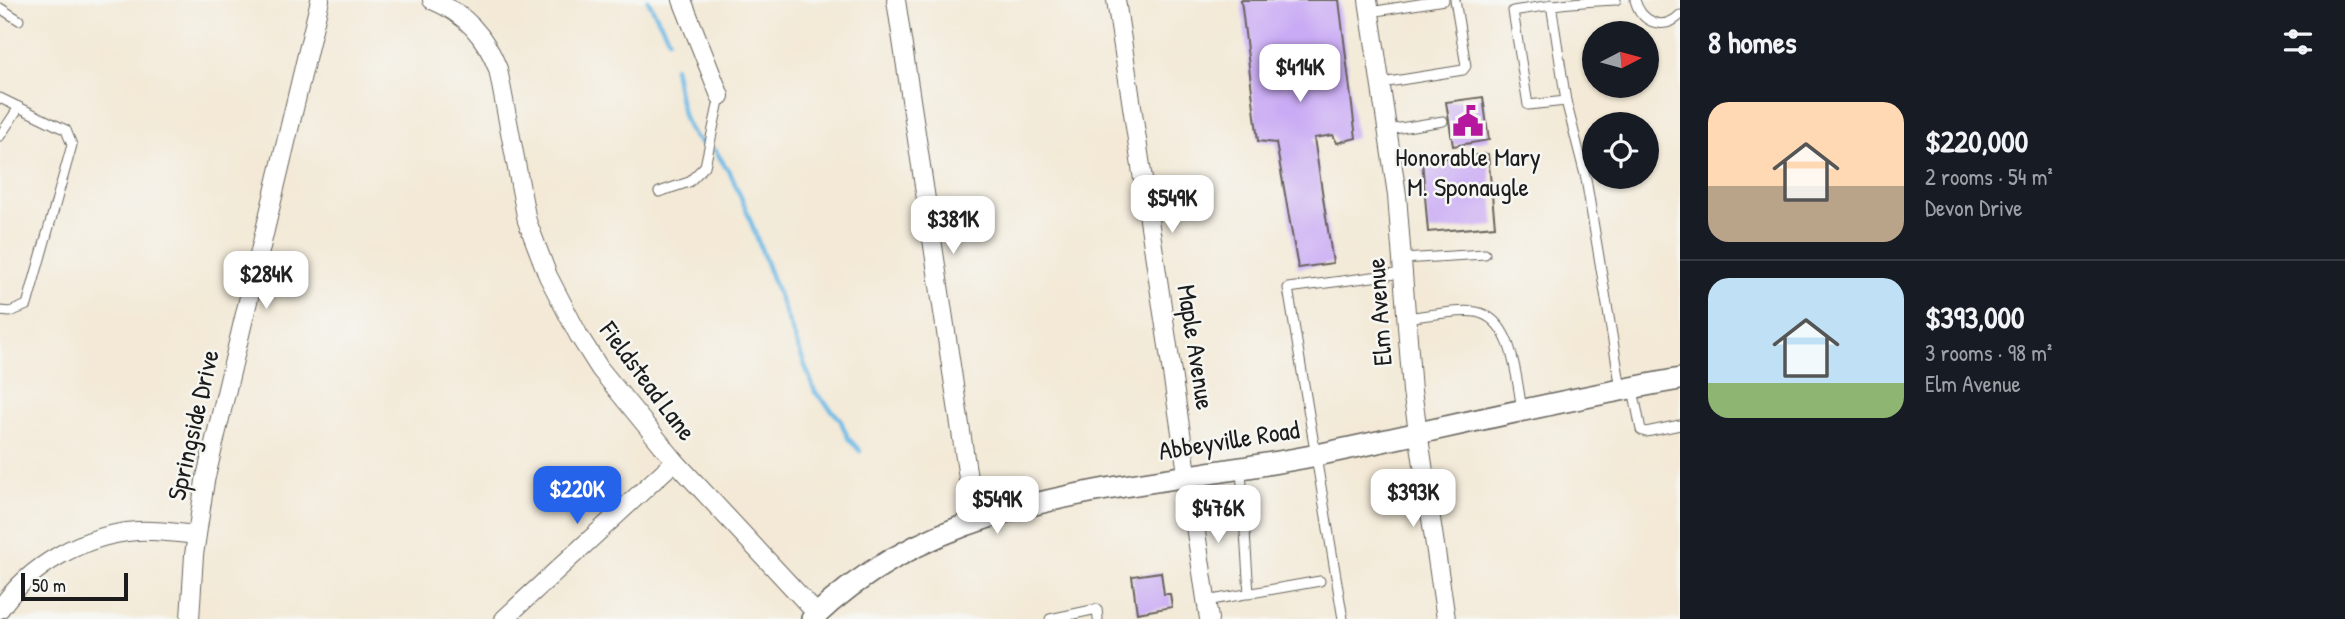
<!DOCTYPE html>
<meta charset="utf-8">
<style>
:root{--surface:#171b24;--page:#242831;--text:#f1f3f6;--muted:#9ea1a6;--line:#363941;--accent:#2563eb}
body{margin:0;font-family:"Patrick Hand",sans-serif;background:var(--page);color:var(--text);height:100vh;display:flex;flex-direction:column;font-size:26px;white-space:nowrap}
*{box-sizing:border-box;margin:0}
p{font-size:23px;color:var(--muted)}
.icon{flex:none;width:38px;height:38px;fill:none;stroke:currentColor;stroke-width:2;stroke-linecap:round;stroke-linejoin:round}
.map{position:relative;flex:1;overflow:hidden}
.panel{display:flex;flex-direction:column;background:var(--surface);width:665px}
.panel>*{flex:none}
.needle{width:46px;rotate:84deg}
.buttons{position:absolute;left:1582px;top:21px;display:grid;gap:14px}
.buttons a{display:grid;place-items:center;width:77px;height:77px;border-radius:50%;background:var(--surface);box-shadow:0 2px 5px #0004;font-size:35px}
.scale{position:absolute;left:21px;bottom:18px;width:107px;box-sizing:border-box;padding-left:7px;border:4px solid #1c1c1c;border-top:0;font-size:19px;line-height:24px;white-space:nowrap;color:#1c1c1c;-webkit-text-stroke:5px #f6f6f2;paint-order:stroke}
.price{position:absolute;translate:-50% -60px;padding:0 16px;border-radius:14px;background:#fff;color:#222;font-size:23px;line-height:46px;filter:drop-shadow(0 2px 4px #0008)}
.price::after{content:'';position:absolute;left:50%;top:42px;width:21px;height:16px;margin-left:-10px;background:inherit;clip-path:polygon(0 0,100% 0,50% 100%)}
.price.current{background:var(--accent);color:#fff}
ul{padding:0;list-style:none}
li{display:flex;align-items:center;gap:21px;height:175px;padding:0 28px}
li+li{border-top:2px solid var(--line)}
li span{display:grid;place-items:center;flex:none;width:196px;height:140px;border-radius:21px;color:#555}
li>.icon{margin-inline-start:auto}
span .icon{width:84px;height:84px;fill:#fffc;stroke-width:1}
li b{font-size:30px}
h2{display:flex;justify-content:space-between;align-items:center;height:84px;padding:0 28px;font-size:30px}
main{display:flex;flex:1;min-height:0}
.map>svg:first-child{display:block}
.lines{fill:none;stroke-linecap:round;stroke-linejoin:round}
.stream{stroke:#6ab9e5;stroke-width:4.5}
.building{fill:#c9aaf4}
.service-casing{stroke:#67645d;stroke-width:11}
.minor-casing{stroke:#67645d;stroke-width:20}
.tertiary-casing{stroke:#67645d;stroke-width:24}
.service{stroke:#fff;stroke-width:9}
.minor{stroke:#fff;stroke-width:18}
.tertiary{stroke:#fff;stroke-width:21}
.labels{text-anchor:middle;stroke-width:5;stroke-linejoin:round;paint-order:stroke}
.poi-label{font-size:26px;fill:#1c1c1c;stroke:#f6f6f2}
.street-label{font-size:26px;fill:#1c1c1c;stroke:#f6f6f2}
</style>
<main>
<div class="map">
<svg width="1680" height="619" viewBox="0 0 1680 619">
<rect width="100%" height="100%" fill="#f6f6f2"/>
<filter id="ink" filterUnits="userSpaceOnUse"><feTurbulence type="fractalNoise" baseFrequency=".0143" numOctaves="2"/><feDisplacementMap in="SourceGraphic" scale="14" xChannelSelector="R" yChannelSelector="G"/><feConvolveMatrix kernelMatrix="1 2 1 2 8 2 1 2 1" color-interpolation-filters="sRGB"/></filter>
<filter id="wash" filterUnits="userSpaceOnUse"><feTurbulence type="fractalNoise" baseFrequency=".00686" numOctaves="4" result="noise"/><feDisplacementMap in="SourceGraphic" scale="28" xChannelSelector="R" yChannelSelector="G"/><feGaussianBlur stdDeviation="1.57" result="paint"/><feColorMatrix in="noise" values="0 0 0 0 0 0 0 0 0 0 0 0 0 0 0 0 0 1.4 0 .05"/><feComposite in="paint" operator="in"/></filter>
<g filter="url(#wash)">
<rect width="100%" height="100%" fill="#f3e9d6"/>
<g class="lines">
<g class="stream">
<polyline points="648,0 669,39"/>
<path d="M674 67C679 91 680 133 705 145"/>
<polyline points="715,150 731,175 746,209 815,392 840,419 848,438 860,451"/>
</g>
</g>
<g id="blocks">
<g class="building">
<polygon points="1241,0 1339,0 1356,138 1337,143 1333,135 1314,138 1333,263 1298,268 1276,143 1258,141"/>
<polygon points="1483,97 1489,140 1453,146 1446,102"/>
<polygon points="1488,154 1495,226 1428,232 1422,160"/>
<polygon points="1161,572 1164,594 1170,594 1172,607 1137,613 1132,576"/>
</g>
</g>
</g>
<g filter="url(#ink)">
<use href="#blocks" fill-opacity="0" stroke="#67645d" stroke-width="2"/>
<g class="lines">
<defs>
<g id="service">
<path d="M1635 0C1641 22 1663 32 1680 15"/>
<path d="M1551 4 1566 101 1528 105 1513 11C1548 5 1581 1 1616 0"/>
<polyline points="0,8 19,20"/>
<polyline points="1370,12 1444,0"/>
<polyline points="1382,83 1463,70 1466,66 1455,0"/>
<polyline points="0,98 66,130 72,145 27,305 10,312 0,311"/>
<polyline points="1566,101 1586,179 1621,389"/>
<polyline points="1388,130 1443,121"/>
<polyline points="0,136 19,107"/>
<polyline points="659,192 689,182 705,166 720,96"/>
<polyline points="1402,259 1485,254"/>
<path d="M1405 318C1426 316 1457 309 1476 312 1514 319 1516 379 1522 409"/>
<polyline points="1633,389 1641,430 1646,432 1680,425"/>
<polyline points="1241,470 1249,594"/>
<polyline points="1206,601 1320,581"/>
<polyline points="1050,619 1097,609 1098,619"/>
<polyline points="1343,619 1288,288 1403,273"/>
</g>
<g id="minor">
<path d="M432 0C466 14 485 36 498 69L527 221 548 276 579 336 600 369 675 461 817 614"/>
<polyline points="682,0 720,96"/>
<polyline points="896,0 971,498 977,520"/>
<polyline points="1116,0 1209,619"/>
<polyline points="1368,0 1397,195 1412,391 1446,619"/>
<path d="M0 609C30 565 84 535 137 531 156 530 177 533 196 535"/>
<polyline points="190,619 194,555 205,481 320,0"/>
<polyline points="504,619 675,461"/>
</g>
<path id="tertiary" d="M812 619C949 486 1142 490 1317 455 1438 430 1558 400 1680 379"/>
</defs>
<use href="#service" class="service-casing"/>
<use href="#minor" class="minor-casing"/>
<use href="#tertiary" class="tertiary-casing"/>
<use href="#service" class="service"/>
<use href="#minor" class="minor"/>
<use href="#tertiary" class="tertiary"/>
</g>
</g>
<defs>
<symbol id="civic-bare" viewBox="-9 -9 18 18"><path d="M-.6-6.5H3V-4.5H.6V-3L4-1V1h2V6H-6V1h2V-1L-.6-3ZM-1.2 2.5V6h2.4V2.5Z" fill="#b5179e" stroke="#f6f6f2" stroke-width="2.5" paint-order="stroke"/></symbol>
</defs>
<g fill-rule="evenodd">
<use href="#civic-bare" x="1446" y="99" width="44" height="44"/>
</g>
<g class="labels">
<g class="poi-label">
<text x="1468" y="166">Honorable Mary<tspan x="1468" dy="30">M. Sponaugle</tspan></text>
</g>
<g class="street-label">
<text transform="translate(1379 312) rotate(-94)" y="9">Elm Avenue</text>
<text transform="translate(1196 347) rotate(81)" y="9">Maple Avenue</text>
<text transform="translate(648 381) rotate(53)" y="9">Fieldstead Lane</text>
<text transform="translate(193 425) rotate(-77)" y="9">Springside Drive</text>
<text transform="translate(1229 440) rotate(-9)" y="9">Abbeyville Road</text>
</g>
</g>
</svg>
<div class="buttons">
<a><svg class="needle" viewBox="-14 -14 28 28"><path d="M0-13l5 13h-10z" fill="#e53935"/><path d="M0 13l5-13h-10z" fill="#9ea1a6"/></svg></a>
<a><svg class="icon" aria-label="locate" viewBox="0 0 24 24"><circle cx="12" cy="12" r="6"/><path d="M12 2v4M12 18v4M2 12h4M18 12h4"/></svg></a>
</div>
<div class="scale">50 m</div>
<b class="price" style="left:1300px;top:104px">$414K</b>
<b class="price" style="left:1172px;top:235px">$549K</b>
<b class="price" style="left:953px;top:256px">$381K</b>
<b class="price" style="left:266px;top:311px">$284K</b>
<b class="price current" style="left:577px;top:526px">$220K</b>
<b class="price" style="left:1413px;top:529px">$393K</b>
<b class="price" style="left:997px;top:536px">$549K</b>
<b class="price" style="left:1218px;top:545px">$476K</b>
</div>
<section class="panel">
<h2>8 homes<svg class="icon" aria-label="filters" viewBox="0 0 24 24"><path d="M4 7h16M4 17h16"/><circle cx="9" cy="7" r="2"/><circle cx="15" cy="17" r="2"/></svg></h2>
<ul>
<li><span style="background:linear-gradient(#ffd9b3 60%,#b9a48a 0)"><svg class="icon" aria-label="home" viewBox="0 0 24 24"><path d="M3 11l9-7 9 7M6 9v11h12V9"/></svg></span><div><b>$220,000</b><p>2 rooms · 54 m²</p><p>Devon Drive</p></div></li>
<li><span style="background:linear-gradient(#bfe0f5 75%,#8fb573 0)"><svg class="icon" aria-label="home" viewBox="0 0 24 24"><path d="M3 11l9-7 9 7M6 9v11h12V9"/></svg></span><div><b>$393,000</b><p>3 rooms · 98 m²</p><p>Elm Avenue</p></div></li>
</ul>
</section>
</main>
